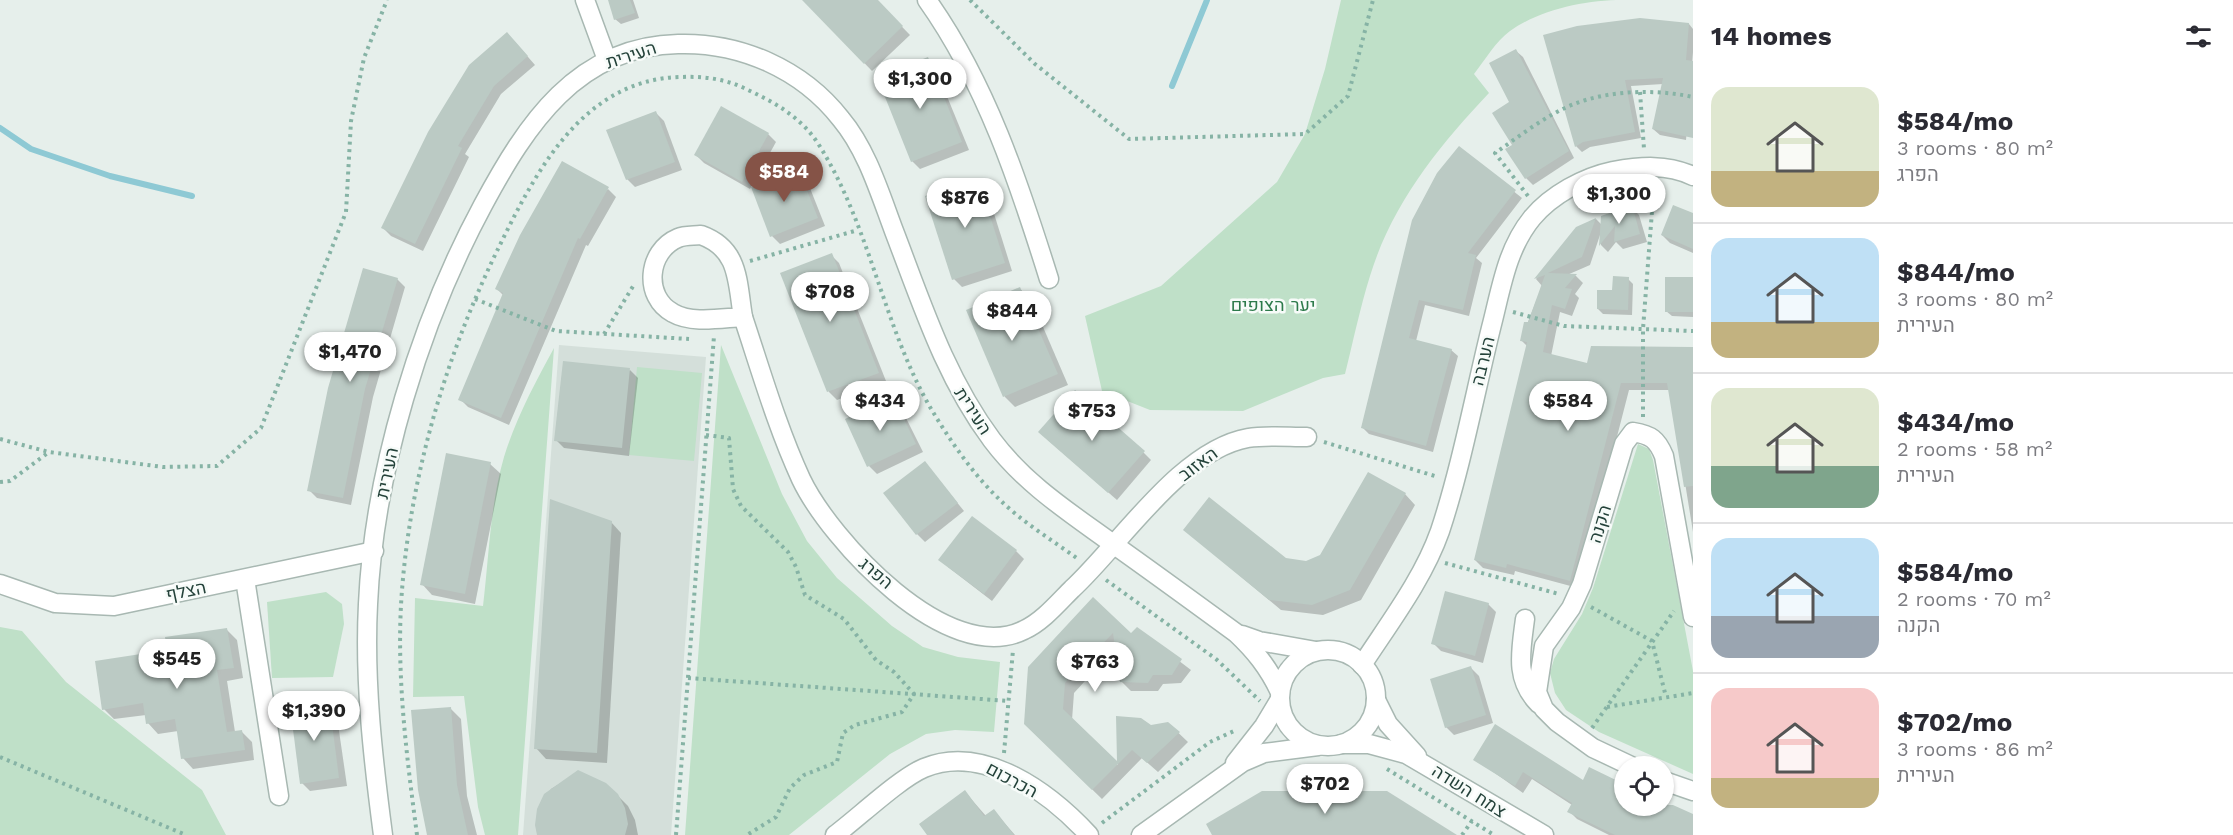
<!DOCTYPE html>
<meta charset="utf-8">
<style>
:root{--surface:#fff;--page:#f2f2f3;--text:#2b2b33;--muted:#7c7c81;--line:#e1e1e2;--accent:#855347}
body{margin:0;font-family:"Work Sans",Heebo,sans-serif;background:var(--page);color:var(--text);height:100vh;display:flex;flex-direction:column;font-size:22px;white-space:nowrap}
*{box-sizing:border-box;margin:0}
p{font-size:20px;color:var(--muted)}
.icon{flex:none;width:33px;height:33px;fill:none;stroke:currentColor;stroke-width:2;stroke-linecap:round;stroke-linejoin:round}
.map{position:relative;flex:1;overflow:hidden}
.sheet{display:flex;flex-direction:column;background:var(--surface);width:540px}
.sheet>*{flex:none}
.tools{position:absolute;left:1614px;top:756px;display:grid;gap:12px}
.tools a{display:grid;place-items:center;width:60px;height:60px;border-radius:50%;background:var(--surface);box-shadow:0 2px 4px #0004;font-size:30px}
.price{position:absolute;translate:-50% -51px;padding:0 14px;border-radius:21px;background:#fff;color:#222;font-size:20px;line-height:39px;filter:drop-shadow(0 2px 3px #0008)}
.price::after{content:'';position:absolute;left:50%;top:36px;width:18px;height:14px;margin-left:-9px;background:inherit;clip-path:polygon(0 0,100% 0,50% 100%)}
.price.current{background:var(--accent);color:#fff}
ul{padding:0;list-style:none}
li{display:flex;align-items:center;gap:18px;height:150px;padding:0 18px}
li+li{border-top:2px solid var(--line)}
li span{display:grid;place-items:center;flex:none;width:168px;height:120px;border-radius:18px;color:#555}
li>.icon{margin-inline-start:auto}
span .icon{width:72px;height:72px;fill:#fffc;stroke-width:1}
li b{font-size:26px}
h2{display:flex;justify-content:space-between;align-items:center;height:72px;padding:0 18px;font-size:26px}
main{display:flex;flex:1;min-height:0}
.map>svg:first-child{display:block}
.built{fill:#d4dfda}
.green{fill:#bfe0c8}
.shadow{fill:#0003}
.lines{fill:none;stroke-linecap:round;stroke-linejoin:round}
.stream{stroke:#8ec9d4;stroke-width:6}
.building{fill:#bbcac4}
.minor-casing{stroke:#a8b8b2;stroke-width:21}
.path{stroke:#86b3a5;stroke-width:4;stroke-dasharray:3 4.5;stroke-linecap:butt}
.minor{stroke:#fff;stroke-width:18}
.labels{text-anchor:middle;stroke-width:5;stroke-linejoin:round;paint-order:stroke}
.street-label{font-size:18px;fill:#24423a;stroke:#f7fbf9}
.park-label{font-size:18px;fill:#2d7a4b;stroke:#f7fbf9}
</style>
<main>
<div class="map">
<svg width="1693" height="835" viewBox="0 0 1693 835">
<rect width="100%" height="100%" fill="#e6efeb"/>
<polygon class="built" points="559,345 706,357 671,835 523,835"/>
<g class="green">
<path d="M1341 0H1622C1586 0 1541 9 1510 31 1496 41 1485 60 1474 74L1489 93C1438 147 1392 204 1370 276 1360 308 1353 342 1345 374L1323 378 1243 411 1150 410 1102 391 1085 316 1161 286 1277 182 1305 134 1325 69Z"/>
<polygon points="721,345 782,494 807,541 837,578 892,626 923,647 958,657 1000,662 994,732 955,730 926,734 890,754 789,835 685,835"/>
<path d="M554 348 518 835H485L478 807 464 696 413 697 415 598 483 606C489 557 490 505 504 457 516 418 535 383 554 348Z"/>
<polygon points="637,367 702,373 694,461 629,455"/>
<polygon points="1638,444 1649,449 1653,460 1693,671 1693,774 1599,732 1566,710 1555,693 1550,673 1554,659 1582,614 1593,588"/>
<polygon points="326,592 342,604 344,624 333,677 272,678 267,602"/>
<polygon points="0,627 22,631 66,682 202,790 226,835 0,835"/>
</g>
<g class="shadow">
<polygon points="609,0 633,0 639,18 621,24 615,19"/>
<polygon points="804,0 876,0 910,35 872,71"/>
<polygon points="1689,24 1693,29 1693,52 1686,140 1660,135 1653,129 1663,84 1631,86 1641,138 1590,147 1582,152 1576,146 1545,36"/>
<polygon points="515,42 535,65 501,94 465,154 469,157 423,251 391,236 383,228"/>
<polygon points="1516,51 1523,57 1574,158 1533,185 1526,178 1514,145 1511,103"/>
<polygon points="927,59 935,67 969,150 920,169 912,161 879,78"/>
<polygon points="656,113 664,121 682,170 635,187 627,179"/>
<polygon points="768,134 776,142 750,189 704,163 696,155"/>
<polygon points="1459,148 1522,198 1476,258 1482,263 1469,316 1425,305 1416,341 1451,350 1458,356 1433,452 1369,434 1362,427"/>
<polygon points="798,170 806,178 825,226 780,244 772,236"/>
<polygon points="978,180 986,188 1012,271 962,287 954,279"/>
<polygon points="608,189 616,197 588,246 586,245 509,425 468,407 460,399 504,296 497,289"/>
<polygon points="1631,207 1639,215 1647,242 1623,249 1616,242 1608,252 1601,245 1600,235 1590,265 1567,275 1576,276 1583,283 1575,294 1579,298 1572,316 1560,312 1551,356 1588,365 1593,347 1693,348 1693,532 1670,390 1629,390 1578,588 1515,571 1514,575 1483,568 1475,560 1528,347 1521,340 1542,286 1536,279 1577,228 1596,219 1602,225"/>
<polygon points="1693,215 1693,253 1670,243 1662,235"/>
<polygon points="831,255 839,263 886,381 837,400 829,392 782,274"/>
<polygon points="397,279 405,287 373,397 351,505 317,498 309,490"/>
<polygon points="1628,279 1633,284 1632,315 1603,314 1598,309"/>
<polygon points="1693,279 1693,317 1672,316 1666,311"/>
<polygon points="1020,289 1031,299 1068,385 1015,407 1005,397 968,311"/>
<polygon points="630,370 638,378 629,456 564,448 556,440"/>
<polygon points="892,398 900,406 923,452 877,474 869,466"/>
<polygon points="1048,440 1143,452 1151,460 1117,500"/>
<polygon points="925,463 964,511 925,542 917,534"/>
<polygon points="490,464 501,474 475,604 432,595 422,584"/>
<polygon points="1405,494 1415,505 1361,600 1323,615 1281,610 1185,530 1286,560 1306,562 1321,556"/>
<polygon points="611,522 621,533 607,763 546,759 536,748"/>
<polygon points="1016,551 1024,559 992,601 948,567"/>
<polygon points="1093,599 1131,635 1137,629 1191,670 1181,683 1163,684 1158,691 1131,691 1122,682 1116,647 1074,693 1072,720 1118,765 1118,718 1151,727 1168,723 1188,742 1158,772 1142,758 1102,799 1025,724"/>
<polygon points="1488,604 1496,612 1483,663 1441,651 1433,643"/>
<polygon points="226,629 237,640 243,678 227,681 235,732 241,731 252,742 254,760 193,769 183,758 178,731 158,734 148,723 146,715 114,719 104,709 169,651"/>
<polygon points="1471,668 1479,676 1493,723 1454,735 1446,727"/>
<polygon points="328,702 336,710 347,786 310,791 302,783"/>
<polygon points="450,708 461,719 467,796 477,835 428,835"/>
<polygon points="1475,759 1583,782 1590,769 1624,786 1624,806 1664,803 1693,815 1693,835 1609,835 1577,819 1569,811 1572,805 1532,779 1523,793"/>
<polygon points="579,772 617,795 628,806 635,820 638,835 539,835 538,809 551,789"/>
<polygon points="965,792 986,816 994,811 1015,835 929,835"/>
</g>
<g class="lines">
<g class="stream">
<polyline points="1172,86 1207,0"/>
<polyline points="0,128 31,149 110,176 192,196"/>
</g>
</g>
<g class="building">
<polygon points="608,0 630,0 635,13 614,20"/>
<polygon points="802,0 878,0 903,26 864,64"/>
<polygon points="1640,18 1689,23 1686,60 1693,61 1693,138 1652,129 1663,78 1625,80 1635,132 1583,142 1575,147 1543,35 1577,26"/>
<polygon points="507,32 528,56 494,86 458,146 462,148 415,244 381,228 428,132 469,65"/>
<polygon points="1516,49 1569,151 1525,179 1505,149 1512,145 1492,113 1509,102 1489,63"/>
<polygon points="928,57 962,142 911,162 877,77"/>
<polygon points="721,106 769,133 742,182 694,155"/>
<polygon points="656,111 675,162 626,180 606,130"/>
<polygon points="1459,146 1516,190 1468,253 1476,255 1463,310 1419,300 1409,338 1452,349 1426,446 1361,428 1412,220 1437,173"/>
<polygon points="562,161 609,187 580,239 578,238 501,418 458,400 503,293 495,289 520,235"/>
<polygon points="798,168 818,218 770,237 751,187"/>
<polygon points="978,178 1005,263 952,280 925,196"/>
<polygon points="1632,205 1640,234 1614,242 1615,226 1599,246 1601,216"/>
<polygon points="1673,205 1693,213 1693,249 1661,235"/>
<polygon points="1596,218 1582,257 1548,273 1577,274 1565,288 1572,289 1565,309 1552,305 1543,352 1587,363 1591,346 1693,347 1693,486 1684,487 1667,383 1621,383 1570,581 1507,564 1506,568 1474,560 1527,342 1520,341 1524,322 1528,322 1545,275 1534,279 1576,227"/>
<polygon points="832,253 879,373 827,392 780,273"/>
<polygon points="363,268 398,278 365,389 343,498 307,491 328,388"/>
<polygon points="1613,276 1629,277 1628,310 1597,309 1597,290 1612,290"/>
<rect x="1665" y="277" width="28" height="35"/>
<polygon points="1020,287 1058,374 1003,397 966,310"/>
<polygon points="563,361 630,368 622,448 554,441"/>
<polygon points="1075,390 1145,451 1108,493 1038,432"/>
<polygon points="893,396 916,444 867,467 845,419"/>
<polygon points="446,453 491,462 465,594 420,585"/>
<polygon points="925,461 958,503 916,535 883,493"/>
<polygon points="1368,472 1406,493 1350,590 1312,605 1269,600 1183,530 1209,497 1286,558 1306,561 1320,555"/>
<polygon points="550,499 612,521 597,753 534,749"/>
<polygon points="972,516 1017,550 984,594 938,560"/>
<polygon points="1445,591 1489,603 1475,656 1431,644"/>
<polygon points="1093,597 1131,633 1137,627 1182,659 1172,675 1153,675 1148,683 1120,682 1113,633 1065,683 1063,709 1117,761 1116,716 1141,718 1151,725 1168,722 1180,732 1147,763 1132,750 1092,790 1024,724 1028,667"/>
<polygon points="227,628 234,668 217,670 227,732 242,730 245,750 181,759 175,719 146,724 143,703 102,710 95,661 167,650 165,637"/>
<polygon points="1471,666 1486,715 1445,728 1430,679"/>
<polygon points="329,700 339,778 300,784 290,706"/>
<polygon points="451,707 457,785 468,835 427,835 418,790 411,710"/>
<polygon points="1495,724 1583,780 1589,767 1624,784 1624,806 1673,805 1693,814 1693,835 1615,835 1567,812 1572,803 1523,772 1515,786 1473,760"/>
<polygon points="578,770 606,783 618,794 625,808 628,824 625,835 537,835 535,825 537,809 544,794"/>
<polygon points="965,790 984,816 994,809 1014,835 927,835 919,824"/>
<polygon points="1262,791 1387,791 1457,835 1212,835 1206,824"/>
</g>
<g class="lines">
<defs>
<g id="minor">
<polyline points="585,0 607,60"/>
<path d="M927 0C986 83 1019 183 1049 279"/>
<path d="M701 235C740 249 737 282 743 317 722 318 692 324 673 313 643 297 647 251 678 238 685 235 694 236 701 235Z"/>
<path d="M743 317C761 371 777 427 801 479 830 540 948 668 1024 630 1042 622 1058 603 1072 589 1120 545 1180 450 1248 438 1266 435 1288 437 1307 437"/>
<polyline points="245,579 279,796"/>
<polyline points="0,584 55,603 114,606 374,551"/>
<path d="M1525 619C1521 651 1514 679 1539 704"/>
<polyline points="1242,635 1259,641 1316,651"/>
<circle cx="1328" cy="698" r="48"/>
<path d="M1362 665C1390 622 1423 579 1440 531 1461 468 1475 393 1491 328 1501 290 1506 250 1532 218 1551 195 1584 177 1613 171 1641 166 1667 164 1693 176"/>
<polyline points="1376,700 1388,724 1417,756"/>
<polyline points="1342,744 1369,744 1406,754 1544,835"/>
<polyline points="1235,763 1264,726 1279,701"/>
<path d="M1631 766 1593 748 1557 722 1544 709 1537 692 1544 646 1571 608 1582 584 1624 444 1633 432C1651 435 1657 439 1664 456L1693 617"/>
<polyline points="1664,781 1693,791"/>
<path d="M383 835C373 759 364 681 368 604 374 471 420 322 483 205 526 125 577 46 678 44 740 42 802 69 841 119 867 150 880 194 894 231 922 304 945 377 992 440 1025 484 1069 512 1113 544 1154 573 1195 603 1236 633 1255 651 1268 667 1280 692"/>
<path d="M835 835C858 818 900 778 924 768 984 743 1050 793 1089 835"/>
<polyline points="1141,835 1243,762 1264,753 1318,746"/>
</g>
</defs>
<use href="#minor" class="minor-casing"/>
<g class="path">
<polyline points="970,0 1035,64 1129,139 1305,134 1348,96 1373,0"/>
<polyline points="1640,92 1644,149"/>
<path d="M1528 196 1495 153C1520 136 1546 115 1574 104 1610 90 1656 89 1693 97"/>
<polyline points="750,261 858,230"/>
<polyline points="475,299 556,331 689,339"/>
<polyline points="1513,312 1564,326 1693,331"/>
<polyline points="604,334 635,283"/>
<polyline points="1643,417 1643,329 1654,185"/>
<polyline points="706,435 729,438 733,489 741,506 788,552 796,567 805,595 844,619 876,660 894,672 914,694 902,712 855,725 843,733 837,762 804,775 790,788 776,817 747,835"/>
<polyline points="0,439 49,452 163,467 217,466 261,428 346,212 351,121 364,58 387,0"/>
<polyline points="1324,442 1438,477"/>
<polyline points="0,482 10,481 49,452"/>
<polyline points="1445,563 1559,594"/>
<polyline points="1106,580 1216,659 1260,701"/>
<polyline points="1591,607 1652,641 1666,697"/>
<polyline points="688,678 1009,701"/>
<polyline points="1607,707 1693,693"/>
<polyline points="1592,728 1674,611"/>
<polyline points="1004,753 1013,650"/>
<polyline points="0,757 186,835"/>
<polyline points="1387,769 1494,835"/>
<polyline points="1102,823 1210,742 1236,730"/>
<path d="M417 835C407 759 397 682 401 605 408 484 444 360 497 251 535 173 582 79 681 77 704 76 727 79 748 90 776 103 802 118 819 145 870 226 883 325 930 407 949 439 972 473 999 499 1022 522 1052 540 1078 559"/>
<polyline points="676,835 714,336"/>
<polyline points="1462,835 1472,821"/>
</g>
<use href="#minor" class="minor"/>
</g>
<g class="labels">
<g class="street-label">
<text transform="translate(631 55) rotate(-18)" y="6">העירית</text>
<text transform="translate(1483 361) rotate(-76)" y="6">הערבה</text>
<text transform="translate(973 411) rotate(57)" y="6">העירית</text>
<text transform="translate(1198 464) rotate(-37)" y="6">האזוב</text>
<text transform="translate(387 473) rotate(-78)" y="6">העירית</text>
<text transform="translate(1600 524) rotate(-73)" y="6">הקנה</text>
<text transform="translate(876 573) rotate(40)" y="6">הפרג</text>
<text transform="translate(186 591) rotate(-12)" y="6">הצלף</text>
<text transform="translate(1012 780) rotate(28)" y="6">הכרכום</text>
<text transform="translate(1469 791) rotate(32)" y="6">צמח השדה</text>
</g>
<g class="park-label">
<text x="1273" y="311">יער הצופים</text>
</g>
</g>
</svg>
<div class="tools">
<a><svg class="icon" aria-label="locate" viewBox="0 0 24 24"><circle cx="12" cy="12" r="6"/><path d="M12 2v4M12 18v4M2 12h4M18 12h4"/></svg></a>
</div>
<b class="price" style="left:920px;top:110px">$1,300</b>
<b class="price current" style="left:784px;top:203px">$584</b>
<b class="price" style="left:1619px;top:225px">$1,300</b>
<b class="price" style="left:965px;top:229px">$876</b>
<b class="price" style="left:830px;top:323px">$708</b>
<b class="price" style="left:1012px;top:342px">$844</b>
<b class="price" style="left:350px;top:383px">$1,470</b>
<b class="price" style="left:880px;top:432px">$434</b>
<b class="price" style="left:1568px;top:432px">$584</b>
<b class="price" style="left:1092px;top:442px">$753</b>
<b class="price" style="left:177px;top:690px">$545</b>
<b class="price" style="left:1095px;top:693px">$763</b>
<b class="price" style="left:314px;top:742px">$1,390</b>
<b class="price" style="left:1325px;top:815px">$702</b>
</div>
<section class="sheet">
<h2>14 homes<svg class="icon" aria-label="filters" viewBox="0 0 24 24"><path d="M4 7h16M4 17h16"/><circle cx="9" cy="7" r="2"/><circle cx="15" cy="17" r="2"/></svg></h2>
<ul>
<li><span style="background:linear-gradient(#dfe7d0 70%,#c2b280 0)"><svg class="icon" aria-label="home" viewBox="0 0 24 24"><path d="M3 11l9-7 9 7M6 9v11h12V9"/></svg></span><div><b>$584/mo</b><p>3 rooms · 80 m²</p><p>הפרג</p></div></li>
<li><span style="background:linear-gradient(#bfe0f5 70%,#c2b280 0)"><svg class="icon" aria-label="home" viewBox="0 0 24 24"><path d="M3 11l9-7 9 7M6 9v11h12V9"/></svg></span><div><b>$844/mo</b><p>3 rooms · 80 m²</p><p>העירית</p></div></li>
<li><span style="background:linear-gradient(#dfe7d0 65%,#7fa58c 0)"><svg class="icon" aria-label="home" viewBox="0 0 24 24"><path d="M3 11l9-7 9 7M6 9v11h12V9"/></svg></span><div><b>$434/mo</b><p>2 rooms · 58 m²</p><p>העירית</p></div></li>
<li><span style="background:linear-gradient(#bfe0f5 65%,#9aa5b1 0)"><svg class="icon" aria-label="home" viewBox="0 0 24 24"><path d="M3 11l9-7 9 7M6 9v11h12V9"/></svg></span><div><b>$584/mo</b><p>2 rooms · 70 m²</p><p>הקנה</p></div></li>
<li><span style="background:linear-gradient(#f6c9c9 75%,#c2b280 0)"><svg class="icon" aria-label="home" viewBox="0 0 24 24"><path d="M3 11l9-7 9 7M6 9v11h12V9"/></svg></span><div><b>$702/mo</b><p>3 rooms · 86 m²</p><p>העירית</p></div></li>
</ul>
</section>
</main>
